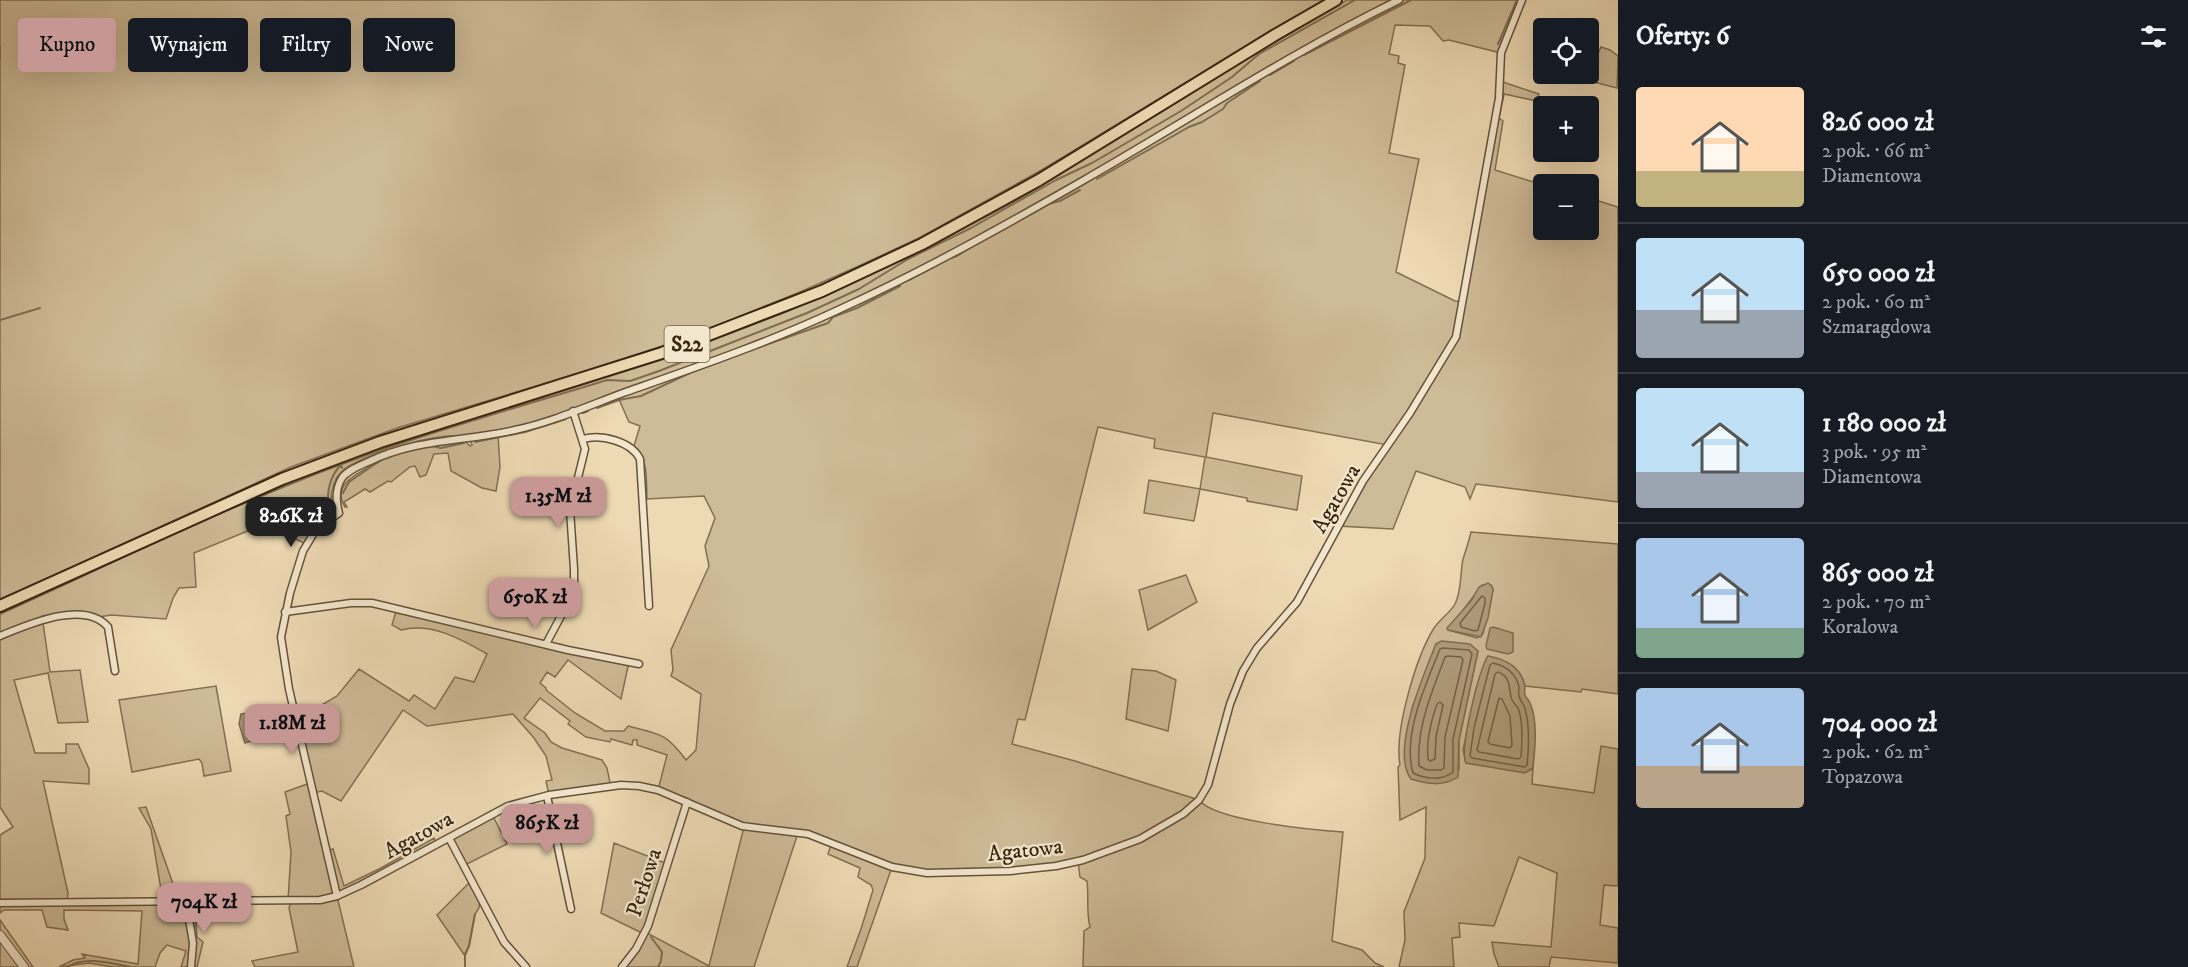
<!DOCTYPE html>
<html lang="pl">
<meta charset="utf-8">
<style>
:root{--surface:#171b24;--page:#20242c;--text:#f1f3f6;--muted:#9ea1a6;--line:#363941;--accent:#c59692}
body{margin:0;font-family:"IM FELL DW Pica",serif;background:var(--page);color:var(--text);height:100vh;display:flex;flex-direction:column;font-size:22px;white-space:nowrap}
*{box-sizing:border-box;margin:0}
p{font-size:20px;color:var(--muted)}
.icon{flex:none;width:33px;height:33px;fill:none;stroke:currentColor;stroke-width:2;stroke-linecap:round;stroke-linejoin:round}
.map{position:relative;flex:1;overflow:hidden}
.panel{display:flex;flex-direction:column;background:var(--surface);width:570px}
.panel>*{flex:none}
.banner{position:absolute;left:18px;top:18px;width:570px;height:54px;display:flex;gap:12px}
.buttons{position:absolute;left:1533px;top:18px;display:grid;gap:12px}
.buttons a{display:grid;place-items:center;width:66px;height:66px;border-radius:6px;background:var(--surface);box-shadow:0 6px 24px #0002;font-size:30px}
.price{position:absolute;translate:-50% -51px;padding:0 14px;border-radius:12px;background:var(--accent);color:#111;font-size:20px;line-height:39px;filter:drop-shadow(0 2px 3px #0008)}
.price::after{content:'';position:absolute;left:50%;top:36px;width:18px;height:14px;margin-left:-9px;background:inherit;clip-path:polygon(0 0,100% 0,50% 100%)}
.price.active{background:#222;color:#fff}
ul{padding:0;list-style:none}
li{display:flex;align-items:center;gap:18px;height:150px;padding:0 18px}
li+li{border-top:2px solid var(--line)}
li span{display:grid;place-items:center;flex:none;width:168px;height:120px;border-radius:6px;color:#555}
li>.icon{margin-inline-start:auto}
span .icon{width:72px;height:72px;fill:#fffc;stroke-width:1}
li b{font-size:26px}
h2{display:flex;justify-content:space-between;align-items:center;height:72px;padding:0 18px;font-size:26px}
.pill{padding:0 21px;border-radius:6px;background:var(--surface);box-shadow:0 6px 24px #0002;font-size:21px;line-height:54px}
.pill.active{background:var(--accent);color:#111}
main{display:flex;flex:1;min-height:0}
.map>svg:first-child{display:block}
.green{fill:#cebb97;stroke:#837053;stroke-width:1.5;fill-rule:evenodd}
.water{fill:#af9c7b;stroke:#7f6d50;stroke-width:1.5}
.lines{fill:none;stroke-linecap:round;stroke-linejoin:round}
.shore{stroke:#746145;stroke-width:1.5}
.stream{stroke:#7f6d50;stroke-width:2}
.minor-casing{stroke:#655338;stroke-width:9}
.tertiary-casing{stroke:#655338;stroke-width:10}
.trunk-casing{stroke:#38260f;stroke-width:14}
.minor{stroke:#f3e6ce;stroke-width:6}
.tertiary{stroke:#f3e6ce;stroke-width:8}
.trunk{stroke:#edd9b3;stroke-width:10}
.labels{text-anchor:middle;stroke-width:4.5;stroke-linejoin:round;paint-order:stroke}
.shield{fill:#f3e6ce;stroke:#706048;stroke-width:1.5}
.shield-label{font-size:21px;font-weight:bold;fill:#38260f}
.street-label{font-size:22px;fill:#38260f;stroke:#f3e6ce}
</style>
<main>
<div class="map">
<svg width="1618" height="967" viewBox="0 0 1618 967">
<rect width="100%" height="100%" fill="#edd9b3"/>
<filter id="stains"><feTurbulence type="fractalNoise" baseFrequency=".00333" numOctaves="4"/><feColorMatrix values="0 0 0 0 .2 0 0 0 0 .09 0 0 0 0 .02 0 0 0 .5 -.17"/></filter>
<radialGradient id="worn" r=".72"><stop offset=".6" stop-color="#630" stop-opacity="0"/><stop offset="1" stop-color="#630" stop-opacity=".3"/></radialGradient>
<g class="green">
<polygon points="0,0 1325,0 1284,23 1045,168 921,237 861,265 800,292 686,338 603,366 397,428 291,467 0,600"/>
<path d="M1347 0H1522L1501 53 1449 40 1443 41 1430 26 1395 25 1389 54 1399 56 1398 63 1405 65 1389 153 1419 159 1396 272 1455 301 1463 302 1500 81 1539 94 1537 101 1504 94 1499 118 1503 121 1495 170 1543 185 1544 230H1588L1589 198 1618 207V502L1476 484 1470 499 1465 487 1416 471 1393 529 1338 526 1388 445 1213 413 1206 457 1302 476 1297 510 1247 501V498L1200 489 1194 521 1144 513 1149 480 1200 489 1205 457 1154 448 1155 439 1098 427 1025 720 1018 719 1012 744 1075 761 1199 800C1215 821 1314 830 1343 832L1332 941 1362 950 1375 963 1384 967H1083L1084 931 1090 927C1086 912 1089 897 1087 881L1080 877 1078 861 1056 866 948 873 892 867 857 967H847L861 929 873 890 871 885 858 877 860 868 828 854 832 842 798 833 754 967H622L644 934 601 913 614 843 668 864 645 932 709 966 744 827 658 790 667 755 637 745V740H633L632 745 611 739 610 742 586 737 568 724 570 721 540 698 524 718 545 733 551 742 562 748 602 760 607 768 611 787 549 795 546 781 552 780 546 756 534 738 513 714 427 726 403 710 341 801 322 791 313 793 326 851 333 849 344 886 381 868 434 838 437 845 337 896 354 967H255L252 961 298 952 289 908 291 902 288 901 291 852 286 816 290 814 285 792 310 783 296 720 337 696 359 669 409 701 414 695 435 709 455 677 474 682 487 654C461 639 431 622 401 630L392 625 397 608 629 662 621 699 568 660 555 677 547 672 540 683 546 688V690L575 713 605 731H624L628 726C660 734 666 733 686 760L696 750 701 694 671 676 673 670 671 650 709 566 705 546 715 518 704 496 647 499C646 481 649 459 634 446L640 426 629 422 617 395 573 411 498 434 500 467 496 491 482 488 451 471 448 453 434 454 426 475 420 477 415 466 410 467 391 482 388 481 370 492 365 489 344 502 347 507H345C331 484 358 473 375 464 383 460 390 454 399 451 419 445 444 444 465 441L470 446 472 445 469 438C447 428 358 455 341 472 333 480 331 491 331 502L337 503 339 513 330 518 306 544 277 530H250L194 553 196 587 179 588 173 598 166 619 111 615 99 617 67 613 42 616 50 672 80 670 88 722 58 723 48 673 14 680 35 753H66V744H78L89 769V784L43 781 68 893 67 902H163L151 829 139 808 146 807 179 901 187 906 195 905 197 937 203 942 197 967H181L186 951 167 945 160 953 155 967H113L89 963 59 967 73 960 85 958 82 954 138 964 142 911 64 910V919L68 930 47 927 42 910H4L0 913V835L13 827 0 807V613L189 526 354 458 683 351 786 312 844 286 936 243 1021 198 1256 53Z"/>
<polygon points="1601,47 1610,50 1618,56 1617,88 1590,81 1597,56"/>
<path d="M1471 532 1618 544V694L1582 689 1581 692 1525 686 1520 674 1488 656 1476 689 1468 727 1463 750 1466 763 1531 770 1533 768 1532 784 1594 793 1601 746 1618 749V886L1604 885 1600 925 1618 928V963L1551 957 1549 967H1499L1494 954 1492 942 1551 947 1557 873 1519 857 1494 926 1459 923 1460 937 1452 938 1454 967H1399L1405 940 1404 912 1425 858 1426 807 1400 820 1398 767 1400 765C1394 731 1416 657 1434 628 1440 619 1450 613 1455 604 1462 590 1460 573 1463 559 1466 550 1469 541 1471 532ZM1482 585H1491L1493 590 1483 634 1477 638 1448 630ZM1436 644 1478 651 1459 740V769L1412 708Z"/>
<polygon points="1186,575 1197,602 1148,630 1139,590"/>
<polygon points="1132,669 1156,671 1176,680 1168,731 1126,719"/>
<polygon points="216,686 231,771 204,776 202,763 199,759 132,772 119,700"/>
<polygon points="492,814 507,844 463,866 449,838"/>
<polygon points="471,881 480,897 479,908 475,914 469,946 465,956 437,915"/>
<polygon points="0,920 33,967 0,967"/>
</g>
<g class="water">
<polygon points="1488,583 1492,586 1493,590 1488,618 1481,637 1448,630 1447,628 1471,601 1479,587"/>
<polygon points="1493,627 1513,633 1513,652 1508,654 1487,649 1486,646 1490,628"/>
<path d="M1441 641 1470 644 1478 651 1459 740 1458 777C1443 787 1428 784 1411 779 1390 751 1424 674 1436 644Z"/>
<path d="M1488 656C1505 659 1521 666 1525 686 1525 689 1524 693 1525 695 1526 698 1529 700 1530 703 1538 720 1535 749 1533 768L1525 773 1466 763C1459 751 1479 668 1488 656Z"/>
<polygon points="258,712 262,737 245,743 239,724 241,714"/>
</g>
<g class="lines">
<g class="shore">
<polygon points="1482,596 1485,598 1485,603 1478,630 1475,631 1461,627 1460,623"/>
<path d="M1443 648 1469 650 1472 654 1453 739V772C1442 781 1425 779 1413 773 1402 735 1426 684 1440 649Z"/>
<path d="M1448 656 1461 657 1463 660 1445 737 1444 768 1441 770H1427L1419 766C1416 728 1432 692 1445 657Z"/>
<path d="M1493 663C1506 666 1516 673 1519 687 1519 690 1518 693 1519 696 1520 701 1524 704 1525 709 1530 726 1529 746 1527 765L1525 767 1472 758 1470 756 1474 728 1490 665Z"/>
<path d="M1498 672C1512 677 1508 689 1512 700 1513 703 1516 705 1518 708 1523 719 1522 744 1521 757L1518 759 1479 752 1477 750 1495 674Z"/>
<polygon points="1499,698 1502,699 1510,716 1512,745 1510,748 1490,744 1488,742"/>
<path d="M1440 702 1443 705 1436 737 1435 759 1430 761 1428 759C1426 741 1431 721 1437 704Z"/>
</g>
<g class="stream">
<polyline points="1498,44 1517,0"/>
<polyline points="0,47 0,59"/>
<polyline points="1304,55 1411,0"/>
<polyline points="1270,75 1294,61"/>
<polyline points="1097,179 1189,127 1202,122 1223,109 1227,103 1260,81"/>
<polyline points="1048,204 1060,201 1080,190"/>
<polyline points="948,259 957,256 982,240"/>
<polyline points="909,280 933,267"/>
<polyline points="0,320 40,308"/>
<polyline points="757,348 828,323 833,317 857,308 900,286"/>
<polyline points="597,408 619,400 641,396 692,372 727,359"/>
<polyline points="583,413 588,411"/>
<polyline points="475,442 525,432 566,419"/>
<polyline points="432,446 441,448 464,443"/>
<polyline points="343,493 349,482 378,462"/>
<path d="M328 499C328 486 332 474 341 465L342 468"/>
<path d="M0 614C113 563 225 507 342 464 429 432 519 407 607 380L630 381 659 371 807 313 859 289 908 259 971 228 1056 180 1092 163 1181 111 1232 77 1259 54 1355 0"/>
<polyline points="651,937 662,952 661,961 658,967"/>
<path d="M68 967C84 955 114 964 131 967"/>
<polyline points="465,967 465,954 469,946 475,914"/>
</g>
<defs>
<g id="minor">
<path d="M583 439C601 434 631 441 640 459L649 606"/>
<polyline points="285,612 351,603 372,603 568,650 639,664"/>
<path d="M0 636C27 625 84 599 108 627L115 671"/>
<polyline points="546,644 569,601 574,588 574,569 570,510 585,449 573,411"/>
<polyline points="547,796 571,909"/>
<polyline points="449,838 504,942 526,967"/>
<path d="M337 896 289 689 281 637 290 593 303 551 317 528 339 513C336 502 335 489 342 478 348 470 359 466 368 462 418 438 463 442 515 430 552 422 588 406 623 393 694 368 770 342 838 310 922 272 1004 226 1084 180 1189 120 1290 53 1399 0"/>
<polyline points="186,901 193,943 191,967"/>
<polyline points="0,903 320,900 337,896 361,885 508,806 549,795 621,785 639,786 658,790 742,826 808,834 892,867 927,873 1010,871 1056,866 1083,860 1140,839 1183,814 1199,800 1208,785 1230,704 1243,671 1257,648 1297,602 1363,481 1410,413 1456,337 1499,98 1501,53 1522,0"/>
<polyline points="622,967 636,949 648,926 687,802"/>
</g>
<polyline id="tertiary" points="0,935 24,967"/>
<polyline id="trunk" points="0,606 282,479 380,442 662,353 822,291 922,244 1039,180 1275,35 1336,0"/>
</defs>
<use href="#minor" class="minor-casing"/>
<use href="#tertiary" class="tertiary-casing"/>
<use href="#trunk" class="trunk-casing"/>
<use href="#minor" class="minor"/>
<use href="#tertiary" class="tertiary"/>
<use href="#trunk" class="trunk"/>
</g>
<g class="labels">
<rect class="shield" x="664.5" y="326" width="45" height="36" rx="4.5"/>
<g class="shield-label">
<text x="687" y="351">S22</text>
</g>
<g class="street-label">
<text transform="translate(1335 498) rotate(-60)" y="8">Agatowa</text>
<text transform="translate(418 834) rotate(-29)" y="8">Agatowa</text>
<text transform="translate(1025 849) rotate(-6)" y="8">Agatowa</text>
<text transform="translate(643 882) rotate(-72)" y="8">Perłowa</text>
</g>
</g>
<rect width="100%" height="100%" filter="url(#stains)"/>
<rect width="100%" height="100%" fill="url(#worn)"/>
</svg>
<div class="buttons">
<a><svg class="icon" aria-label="locate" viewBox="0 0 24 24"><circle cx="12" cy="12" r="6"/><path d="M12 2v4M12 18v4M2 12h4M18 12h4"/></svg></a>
<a>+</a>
<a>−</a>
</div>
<b class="price" style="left:558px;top:528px">1.35M zł</b>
<b class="price active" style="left:291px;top:548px">826K zł</b>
<b class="price" style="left:535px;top:629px">650K zł</b>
<b class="price" style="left:292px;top:755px">1.18M zł</b>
<b class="price" style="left:547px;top:855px">865K zł</b>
<b class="price" style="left:204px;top:934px">704K zł</b>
<div class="banner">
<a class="pill active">Kupno</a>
<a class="pill">Wynajem</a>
<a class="pill">Filtry</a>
<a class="pill">Nowe</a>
</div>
</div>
<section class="panel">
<h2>Oferty: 6<svg class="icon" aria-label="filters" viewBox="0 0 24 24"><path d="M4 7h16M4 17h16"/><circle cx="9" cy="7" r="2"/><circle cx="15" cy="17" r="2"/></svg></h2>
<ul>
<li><span style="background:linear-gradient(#ffd9b3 70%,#c2b280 0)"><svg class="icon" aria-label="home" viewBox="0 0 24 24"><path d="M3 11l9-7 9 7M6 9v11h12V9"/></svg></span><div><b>826 000 zł</b><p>2 pok. · 66 m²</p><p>Diamentowa</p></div></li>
<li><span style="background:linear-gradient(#bfe0f5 60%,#9aa5b1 0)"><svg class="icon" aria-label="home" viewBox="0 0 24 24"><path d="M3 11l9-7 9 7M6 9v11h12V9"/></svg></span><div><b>650 000 zł</b><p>2 pok. · 60 m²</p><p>Szmaragdowa</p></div></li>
<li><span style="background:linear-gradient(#bfe0f5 70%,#9aa5b1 0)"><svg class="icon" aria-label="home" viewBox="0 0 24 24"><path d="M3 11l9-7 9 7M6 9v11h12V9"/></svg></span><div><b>1 180 000 zł</b><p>3 pok. · 95 m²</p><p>Diamentowa</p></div></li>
<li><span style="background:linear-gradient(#a9c7e8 75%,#7fa58c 0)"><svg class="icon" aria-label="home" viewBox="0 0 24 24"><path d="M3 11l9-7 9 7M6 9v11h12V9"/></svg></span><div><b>865 000 zł</b><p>2 pok. · 70 m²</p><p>Koralowa</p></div></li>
<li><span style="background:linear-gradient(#a9c7e8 65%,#b9a48a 0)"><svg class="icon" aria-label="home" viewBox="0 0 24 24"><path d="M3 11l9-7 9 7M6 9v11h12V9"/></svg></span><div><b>704 000 zł</b><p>2 pok. · 62 m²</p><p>Topazowa</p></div></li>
</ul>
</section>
</main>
